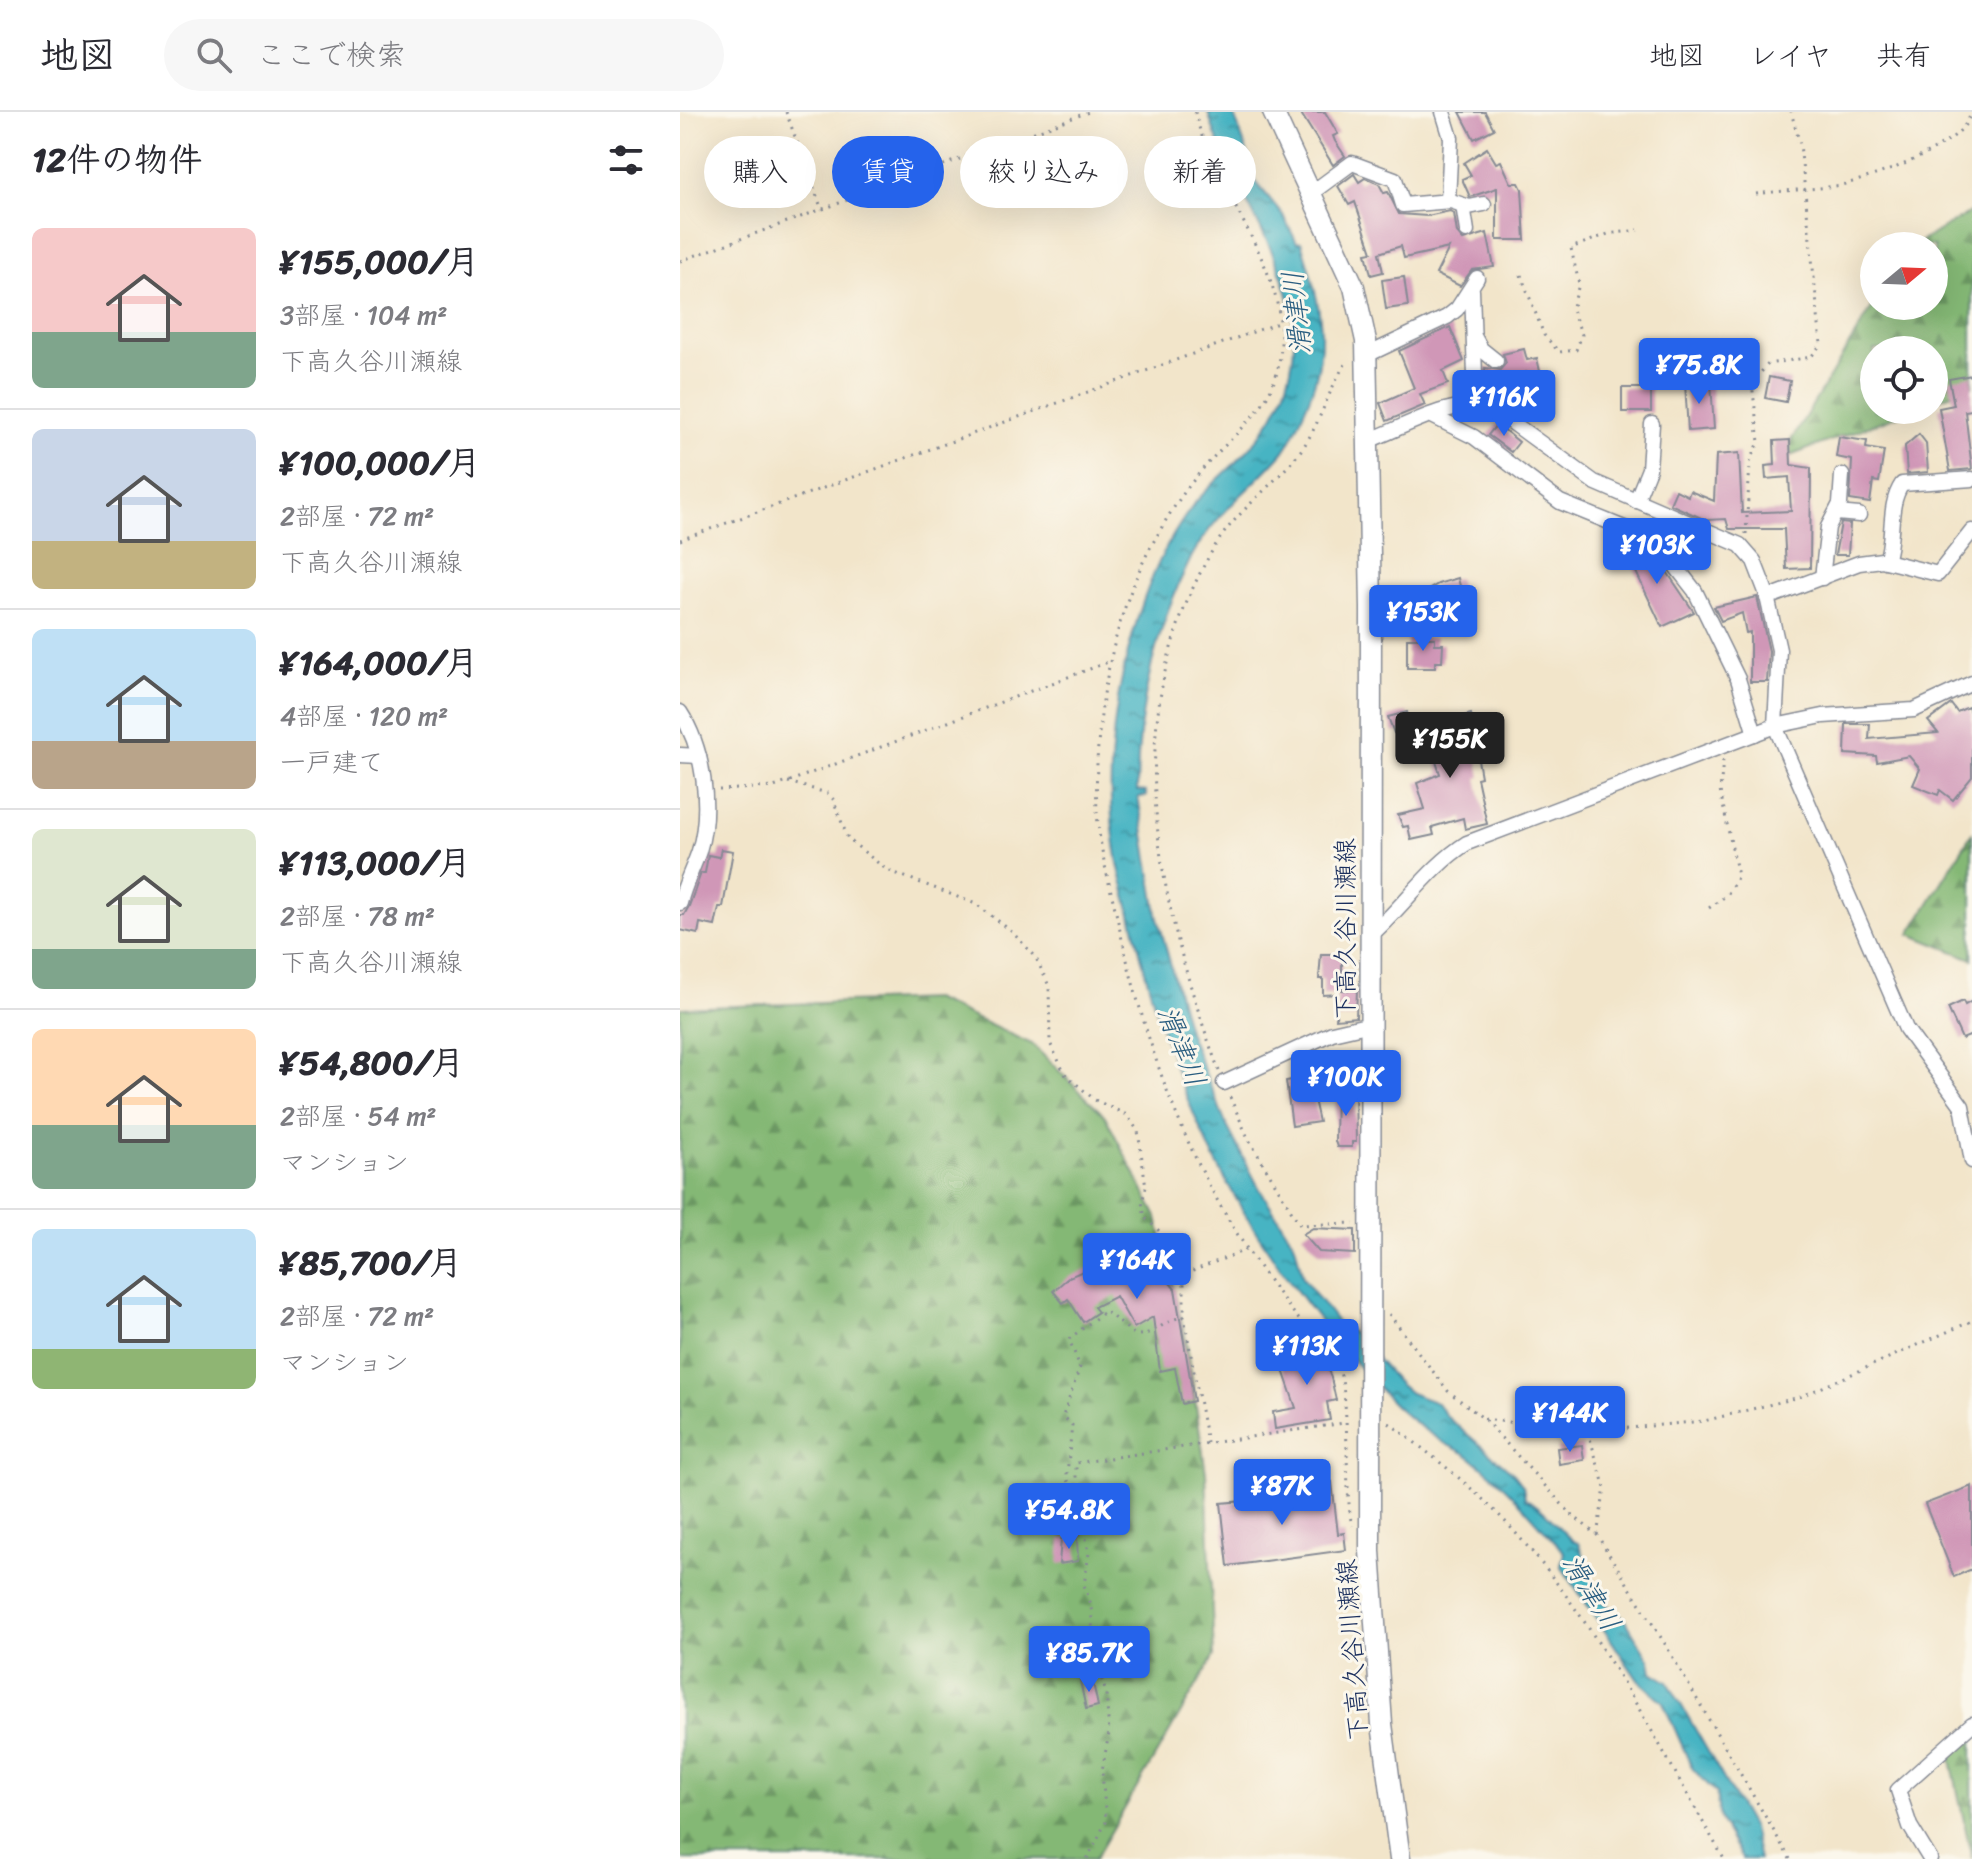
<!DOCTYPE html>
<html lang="ja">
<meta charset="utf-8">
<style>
:root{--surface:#fff;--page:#f7f7f7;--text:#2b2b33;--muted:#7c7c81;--line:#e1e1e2;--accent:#2563eb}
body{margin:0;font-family:Sriracha,"Klee One",sans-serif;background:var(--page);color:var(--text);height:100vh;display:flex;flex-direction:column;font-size:30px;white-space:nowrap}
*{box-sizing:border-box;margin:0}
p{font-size:26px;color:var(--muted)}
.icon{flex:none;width:44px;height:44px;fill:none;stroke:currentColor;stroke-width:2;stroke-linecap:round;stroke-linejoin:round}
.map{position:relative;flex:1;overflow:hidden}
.details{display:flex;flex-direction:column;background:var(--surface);width:680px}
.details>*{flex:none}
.hud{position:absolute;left:24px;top:24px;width:760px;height:72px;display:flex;gap:16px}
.needle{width:52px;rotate:71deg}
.tools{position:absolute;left:1180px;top:120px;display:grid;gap:16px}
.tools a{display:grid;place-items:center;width:88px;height:88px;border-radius:50%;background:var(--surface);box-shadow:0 8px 32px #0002;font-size:40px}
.price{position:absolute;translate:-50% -68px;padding:0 18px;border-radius:8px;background:var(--accent);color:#fff;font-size:26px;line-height:52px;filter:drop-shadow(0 2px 4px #0008)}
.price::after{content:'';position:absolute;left:50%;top:48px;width:24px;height:18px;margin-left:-12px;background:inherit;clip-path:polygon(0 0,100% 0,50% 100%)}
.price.active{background:#222;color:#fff}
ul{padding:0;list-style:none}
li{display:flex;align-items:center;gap:24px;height:200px;padding:0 32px}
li+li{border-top:2px solid var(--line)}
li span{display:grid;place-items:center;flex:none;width:224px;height:160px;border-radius:12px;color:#555}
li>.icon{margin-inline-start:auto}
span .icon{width:96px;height:96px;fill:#fffc;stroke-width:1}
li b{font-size:34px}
h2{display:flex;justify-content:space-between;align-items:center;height:96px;padding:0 32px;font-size:34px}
.chip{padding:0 28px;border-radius:36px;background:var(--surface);box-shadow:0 8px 32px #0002;font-size:28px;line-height:72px}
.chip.active{background:var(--accent);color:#fff}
header{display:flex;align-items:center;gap:48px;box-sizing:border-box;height:112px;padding:0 40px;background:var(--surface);border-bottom:2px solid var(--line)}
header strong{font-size:38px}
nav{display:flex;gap:44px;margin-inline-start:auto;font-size:28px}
.search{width:560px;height:72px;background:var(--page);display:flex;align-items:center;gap:20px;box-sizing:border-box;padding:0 28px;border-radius:44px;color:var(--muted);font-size:30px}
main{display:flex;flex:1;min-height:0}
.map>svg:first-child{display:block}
.forest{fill:url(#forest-firs);stroke:#507469;stroke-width:2}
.water{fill:url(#water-ripples);stroke:#317290;stroke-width:2}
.building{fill:#d097b7}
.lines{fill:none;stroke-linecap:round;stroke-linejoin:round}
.street-casing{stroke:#868a94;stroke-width:17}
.secondary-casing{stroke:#868a94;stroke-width:23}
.path{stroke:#868a94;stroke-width:3;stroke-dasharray:2 6;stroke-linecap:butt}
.street{stroke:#fff;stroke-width:14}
.secondary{stroke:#fff;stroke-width:20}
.labels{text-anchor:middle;stroke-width:6;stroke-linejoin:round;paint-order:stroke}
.street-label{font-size:26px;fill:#1b2f5e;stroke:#fbf7ec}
.water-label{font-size:28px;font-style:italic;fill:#2a5e81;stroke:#fbf7ec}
</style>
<header>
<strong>地図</strong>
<div class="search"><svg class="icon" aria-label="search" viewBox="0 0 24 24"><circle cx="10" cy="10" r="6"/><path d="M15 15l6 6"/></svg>ここで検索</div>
<nav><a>地図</a><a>レイヤ</a><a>共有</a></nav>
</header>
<main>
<section class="details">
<h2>12件の物件<svg class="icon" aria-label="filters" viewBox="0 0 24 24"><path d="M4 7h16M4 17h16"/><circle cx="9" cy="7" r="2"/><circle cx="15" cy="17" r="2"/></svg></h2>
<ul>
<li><span style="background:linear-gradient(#f6c9c9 65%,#7fa58c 0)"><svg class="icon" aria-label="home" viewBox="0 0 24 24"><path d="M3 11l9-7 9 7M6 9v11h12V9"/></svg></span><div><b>¥155,000/月</b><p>3部屋 · 104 m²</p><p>下高久谷川瀬線</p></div></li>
<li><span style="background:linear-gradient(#c9d6e8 70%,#c2b280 0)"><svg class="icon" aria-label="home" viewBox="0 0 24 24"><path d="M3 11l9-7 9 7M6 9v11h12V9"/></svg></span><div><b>¥100,000/月</b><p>2部屋 · 72 m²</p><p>下高久谷川瀬線</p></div></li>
<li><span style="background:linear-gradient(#bfe0f5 70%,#b9a48a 0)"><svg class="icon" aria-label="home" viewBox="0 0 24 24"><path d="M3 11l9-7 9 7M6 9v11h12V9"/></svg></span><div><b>¥164,000/月</b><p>4部屋 · 120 m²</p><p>一戸建て</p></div></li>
<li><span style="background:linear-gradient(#dfe7d0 75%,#7fa58c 0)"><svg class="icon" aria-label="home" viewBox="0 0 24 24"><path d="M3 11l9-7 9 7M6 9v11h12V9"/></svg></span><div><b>¥113,000/月</b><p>2部屋 · 78 m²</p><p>下高久谷川瀬線</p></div></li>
<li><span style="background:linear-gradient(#ffd9b3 60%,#7fa58c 0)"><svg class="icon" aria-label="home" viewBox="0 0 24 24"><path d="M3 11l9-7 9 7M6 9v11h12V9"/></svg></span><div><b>¥54,800/月</b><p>2部屋 · 54 m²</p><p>マンション</p></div></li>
<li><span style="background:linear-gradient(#bfe0f5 75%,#8fb573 0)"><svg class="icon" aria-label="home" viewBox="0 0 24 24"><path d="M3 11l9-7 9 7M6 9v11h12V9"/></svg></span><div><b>¥85,700/月</b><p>2部屋 · 72 m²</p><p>マンション</p></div></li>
</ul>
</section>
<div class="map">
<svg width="1292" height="1747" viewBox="0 0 1292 1747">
<defs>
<pattern id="forest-firs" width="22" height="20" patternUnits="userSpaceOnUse" patternTransform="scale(2)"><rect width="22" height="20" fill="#84b874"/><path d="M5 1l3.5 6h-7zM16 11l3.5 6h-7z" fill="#6b9662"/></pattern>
<pattern id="water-ripples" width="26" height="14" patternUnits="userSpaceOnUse" patternTransform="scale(2)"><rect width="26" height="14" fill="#47b4c3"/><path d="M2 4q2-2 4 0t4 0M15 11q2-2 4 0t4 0" fill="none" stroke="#3a93a2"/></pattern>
</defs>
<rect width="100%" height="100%" fill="#fbf7ec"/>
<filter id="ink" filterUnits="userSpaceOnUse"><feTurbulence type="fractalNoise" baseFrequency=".0125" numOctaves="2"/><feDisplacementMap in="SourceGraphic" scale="16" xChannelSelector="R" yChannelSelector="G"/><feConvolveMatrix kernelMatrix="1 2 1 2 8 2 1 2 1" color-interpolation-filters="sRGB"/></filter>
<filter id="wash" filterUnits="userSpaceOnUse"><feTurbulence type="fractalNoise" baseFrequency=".006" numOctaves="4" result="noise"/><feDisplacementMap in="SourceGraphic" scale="32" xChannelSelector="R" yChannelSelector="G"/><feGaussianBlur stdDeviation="1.8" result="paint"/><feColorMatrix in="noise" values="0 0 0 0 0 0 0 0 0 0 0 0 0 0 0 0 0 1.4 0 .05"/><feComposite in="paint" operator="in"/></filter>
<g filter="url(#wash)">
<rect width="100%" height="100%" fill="#f2e5ca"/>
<g class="forest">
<polygon points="1292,99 1292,274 1254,289 1254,238 1194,238 1194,298 1232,298 1099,348 1194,192 1254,194 1254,134 1233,134"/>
<polygon points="1292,721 1292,847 1230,822"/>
<polygon points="253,887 352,932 425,1004 477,1105 507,1234 526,1361 534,1544 415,1747 0,1747 0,896"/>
<polygon points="1292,1623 1292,1747 1268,1634"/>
</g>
<path class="water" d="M528 0H553L569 45 567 59 603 103 617 131 621 130C641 194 653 238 623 301 618 314 612 328 604 339 574 375 535 401 512 444 474 518 457 597 457 679L466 680V684L458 685 477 802 509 922 547 1014 578 1074 615 1133 623 1166 657 1210 675 1222 719 1272 730 1281 757 1291 767 1305 834 1362 843 1374 845 1387C868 1396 885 1428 898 1431L922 1489 944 1506 970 1549 972 1560 988 1570 1072 1716 1079 1747H1062L1040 1708 1036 1681 1012 1656 983 1590 958 1568 881 1454 884 1440C854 1407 826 1372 790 1345 781 1338 770 1335 761 1329 741 1316 719 1299 703 1281 572 1142 499 1009 456 823 451 799 443 776 438 751 421 663 435 570 464 487 476 453 493 419 515 391 536 366 566 345 584 318 610 282 621 235 610 191 593 122 547 68 528 0Z"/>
<g id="blocks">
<g class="building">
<polygon points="620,0 645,0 658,22 653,24 655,29 665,44 653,53"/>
<polygon points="780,0 805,0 814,17 794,27"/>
<polygon points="807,36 816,51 821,49 831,71 839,71 842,77 845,128 817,128 817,76 790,85 782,67 791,63 784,51"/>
<polygon points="674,62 679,70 685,66 699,72 704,81 708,80 719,102 747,104 770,99 774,101 777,121 783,128 807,121 814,155 792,158 780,174 756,162 769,136 724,146 721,134 699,141 703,160 691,163 686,141 692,140 675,90 669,93 658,74"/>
<polygon points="724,165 728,194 706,197 702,168"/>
<polygon points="770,215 784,249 763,259 768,272 740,282 745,293 707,309 700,291 734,276 719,239"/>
<polygon points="844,237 847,248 857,246 864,277 846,260 825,279 806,283 805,256 820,258 826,251 823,242"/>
<polygon points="1292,263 1292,298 1285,299 1292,357 1270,359 1259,296 1274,293 1269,267"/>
<polygon points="1089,265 1110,269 1106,290 1085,286"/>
<polygon points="1031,270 1034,317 1008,319 1005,271"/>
<rect x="942" y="276" width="29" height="24"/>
<polygon points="817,312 839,330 831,340 808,323"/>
<polygon points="1239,322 1246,331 1248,360 1227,362 1225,334"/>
<polygon points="1159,325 1187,329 1186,336 1204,339 1199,370 1193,369 1190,391 1170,388 1172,348 1156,345"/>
<polygon points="1110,328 1111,353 1131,356 1130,456 1106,457 1104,417 1049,417 1046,407 1026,408 990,392 996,378 1008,384 1010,379 1034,389 1036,343 1059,341 1062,401 1111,399 1109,365 1086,367 1085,354 1095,353 1094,329"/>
<polygon points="1161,411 1170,412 1168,443 1155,443"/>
<polygon points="943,427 983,454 1014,500 982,515 949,445 945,447 936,430"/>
<polygon points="778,466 781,478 760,484 739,497 739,502 729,503 729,507 713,514 704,506 707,490 735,486 758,472"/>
<polygon points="1077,485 1089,539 1087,570 1070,570 1070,520 1066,521 1062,501 1041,509 1034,495"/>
<polygon points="727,526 755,526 755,532 763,532 762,550 755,550 755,556 727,556"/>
<polygon points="1271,592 1277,600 1288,595 1292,604 1292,665 1273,688 1260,678 1258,683 1233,673 1240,657 1229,644 1197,650 1196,644 1165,642 1166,612 1190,612 1189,627 1258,621 1248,609"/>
<polygon points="727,600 731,616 714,621 708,605"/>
<polygon points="791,602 801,641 797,642 801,665 797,666 807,712 785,717 783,706 752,715 754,723 731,728 728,714 723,715 718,703 745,697 737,671 760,662 745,615"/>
<polygon points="41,737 53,739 43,795 39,795 35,814 20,811 18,822 0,818 0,803 4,803 9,794 21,761 25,761 28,743 39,745"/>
<polygon points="641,842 662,842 662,878 677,878 676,905 656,907 658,882 643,883 643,867 639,867"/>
<polygon points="1283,889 1285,893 1292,889 1292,923 1282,927 1268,896"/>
<polygon points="629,965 639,1010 612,1014 606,969"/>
<polygon points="661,976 675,976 676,1030 672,1030 672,1035 657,1035 655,1029 656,978 661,984"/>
<polygon points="633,1116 675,1118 675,1142 639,1140 623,1122"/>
<polygon points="488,1128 493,1150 481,1160 495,1177 514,1289 502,1292 495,1256 480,1259 473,1205 454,1216 436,1184 414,1195 418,1200 403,1210 388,1187 383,1191 373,1179 389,1165 447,1140 464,1129"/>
<polygon points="630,1226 632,1234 640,1236 651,1266 656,1288 647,1290 650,1308 595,1317 593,1300 616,1296 602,1255 615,1252 609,1232"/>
<polygon points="902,1333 904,1348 879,1352 877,1336"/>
<polygon points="652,1370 658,1422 664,1421 666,1438 548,1454 541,1391 624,1384 622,1374"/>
<polygon points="1292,1374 1292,1457 1274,1465 1245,1392"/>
<polygon points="397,1425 398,1449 379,1452 381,1427"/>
<polygon points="412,1566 418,1594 406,1597 400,1569"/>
</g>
</g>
</g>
<g filter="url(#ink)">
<use href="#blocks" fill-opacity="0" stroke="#868a94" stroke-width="2"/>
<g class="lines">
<defs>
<g id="street">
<polyline points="763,0 771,26 768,89"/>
<polyline points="630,82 672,51 715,67 723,93 771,89 789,95 804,92"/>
<polyline points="783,93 787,119"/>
<polyline points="792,178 796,292"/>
<polyline points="795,226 801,237 816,249"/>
<polyline points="687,243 767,205 777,197 797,166"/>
<polyline points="752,304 794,325 880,390 949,418 990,447 1015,479 1058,567 1075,622"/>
<path d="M690 328C727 314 770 287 811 295L914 370 1060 433 1074 449 1086 480 1099 538 1095 614 1226 917 1282 994 1292 1049"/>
<polyline points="956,389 969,357 972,312"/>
<polyline points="1157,401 1179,403"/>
<path d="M1206 449C1215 424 1207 394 1222 372L1292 367"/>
<polyline points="1142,466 1148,415 1160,392 1162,363"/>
<polyline points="1087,486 1179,451 1202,448 1258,462 1292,419"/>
<path d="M0 600C24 637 32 696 19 739 13 757 4 773 0 791"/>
<polyline points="0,643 19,644"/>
<path d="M691 823C725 793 749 755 787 731L1095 614 1143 604 1234 598 1292 571"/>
<polyline points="544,971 652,921 691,912"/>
<polyline points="1250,1747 1230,1714 1218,1678 1292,1612"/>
</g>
<polyline id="secondary" points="593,0 674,175 686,229 691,496 690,1439 702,1612 720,1747"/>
</defs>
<use href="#street" class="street-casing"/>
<use href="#secondary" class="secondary-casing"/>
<g class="path">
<polyline points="106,0 142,98"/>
<path d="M515 0C532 77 599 142 601 223 603 296 556 315 517 364 502 382 489 402 478 422 432 499 413 610 417 699 419 735 429 770 437 805 461 915 497 1027 558 1123 576 1151 596 1179 617 1205 629 1220 648 1234 657 1252 672 1285 663 1371 672 1414"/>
<path d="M1076 82C1105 78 1132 78 1161 73 1192 66 1285 35 1291 0"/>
<polyline points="0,149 409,0"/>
<polyline points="841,163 864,223 879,240 896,238 902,223 892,198 899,172 891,136 928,122 958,118"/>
<polyline points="1066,422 1070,351 1079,330 1072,271 1088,252 1131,245 1141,232 1120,32 1111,0"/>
<polyline points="0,428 598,211"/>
<polyline points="108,670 147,681 153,687 168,727 207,758 296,792 330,818 355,844 369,874 370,931 385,962 415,988 447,1003 458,1019 466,1075 462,1090 465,1106 499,1137 504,1162 504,1205 527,1331"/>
<polyline points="39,678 94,675 431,549"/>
<polyline points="1029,796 1047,783 1058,764 1040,679 1043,648"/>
<path d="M539 959C477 788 435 607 532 439 556 397 597 373 624 334 642 307 649 275 668 248"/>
<polyline points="550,985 568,1026 620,1113 674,1111"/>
<polyline points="505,1162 568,1137"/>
<polyline points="709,1202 768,1279 804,1307 890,1401 917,1423 985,1532 1110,1747"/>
<polyline points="804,1307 908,1320 1024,1309 1120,1285 1292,1209"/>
<path d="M709 1311C753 1344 796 1377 833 1418 920 1514 980 1636 1044 1747"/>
<polyline points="908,1320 925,1376 917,1423"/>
<path d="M399 1425 387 1362 392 1313 383 1304 400 1255 389 1227 425 1199 455 1223C475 1224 484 1207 504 1205"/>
<polyline points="407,1747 426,1710 422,1659 429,1621 426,1581 414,1543 411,1492 404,1473 409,1441 396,1379 396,1351 664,1311"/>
</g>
<use href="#street" class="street"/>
<use href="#secondary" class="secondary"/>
</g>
</g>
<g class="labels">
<g class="street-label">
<text transform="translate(665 817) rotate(-90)" y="9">下高久谷川瀬線</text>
<text transform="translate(672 1538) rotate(-94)" y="9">下高久谷川瀬線</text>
</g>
<g class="water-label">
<text transform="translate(616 201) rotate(-96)" y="10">滑津川</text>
<text transform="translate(502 934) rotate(68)" y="10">滑津川</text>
<text transform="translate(912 1480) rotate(59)" y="10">滑津川</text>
</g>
</g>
</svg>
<div class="tools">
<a><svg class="needle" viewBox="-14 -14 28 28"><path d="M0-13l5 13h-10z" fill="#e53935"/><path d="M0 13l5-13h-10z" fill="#7c7c81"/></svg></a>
<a><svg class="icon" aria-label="locate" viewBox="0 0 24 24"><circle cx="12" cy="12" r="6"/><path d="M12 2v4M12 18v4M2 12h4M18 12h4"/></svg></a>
</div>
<b class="price" style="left:1019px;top:294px">¥75.8K</b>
<b class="price" style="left:824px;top:326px">¥116K</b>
<b class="price" style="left:977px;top:474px">¥103K</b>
<b class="price" style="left:743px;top:541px">¥153K</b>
<b class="price active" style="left:770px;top:668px">¥155K</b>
<b class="price" style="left:666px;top:1006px">¥100K</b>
<b class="price" style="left:457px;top:1189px">¥164K</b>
<b class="price" style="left:627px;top:1275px">¥113K</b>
<b class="price" style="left:890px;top:1342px">¥144K</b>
<b class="price" style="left:602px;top:1415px">¥87K</b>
<b class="price" style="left:389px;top:1439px">¥54.8K</b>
<b class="price" style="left:409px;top:1582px">¥85.7K</b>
<div class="hud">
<a class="chip">購入</a>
<a class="chip active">賃貸</a>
<a class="chip">絞り込み</a>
<a class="chip">新着</a>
</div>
</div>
</main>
